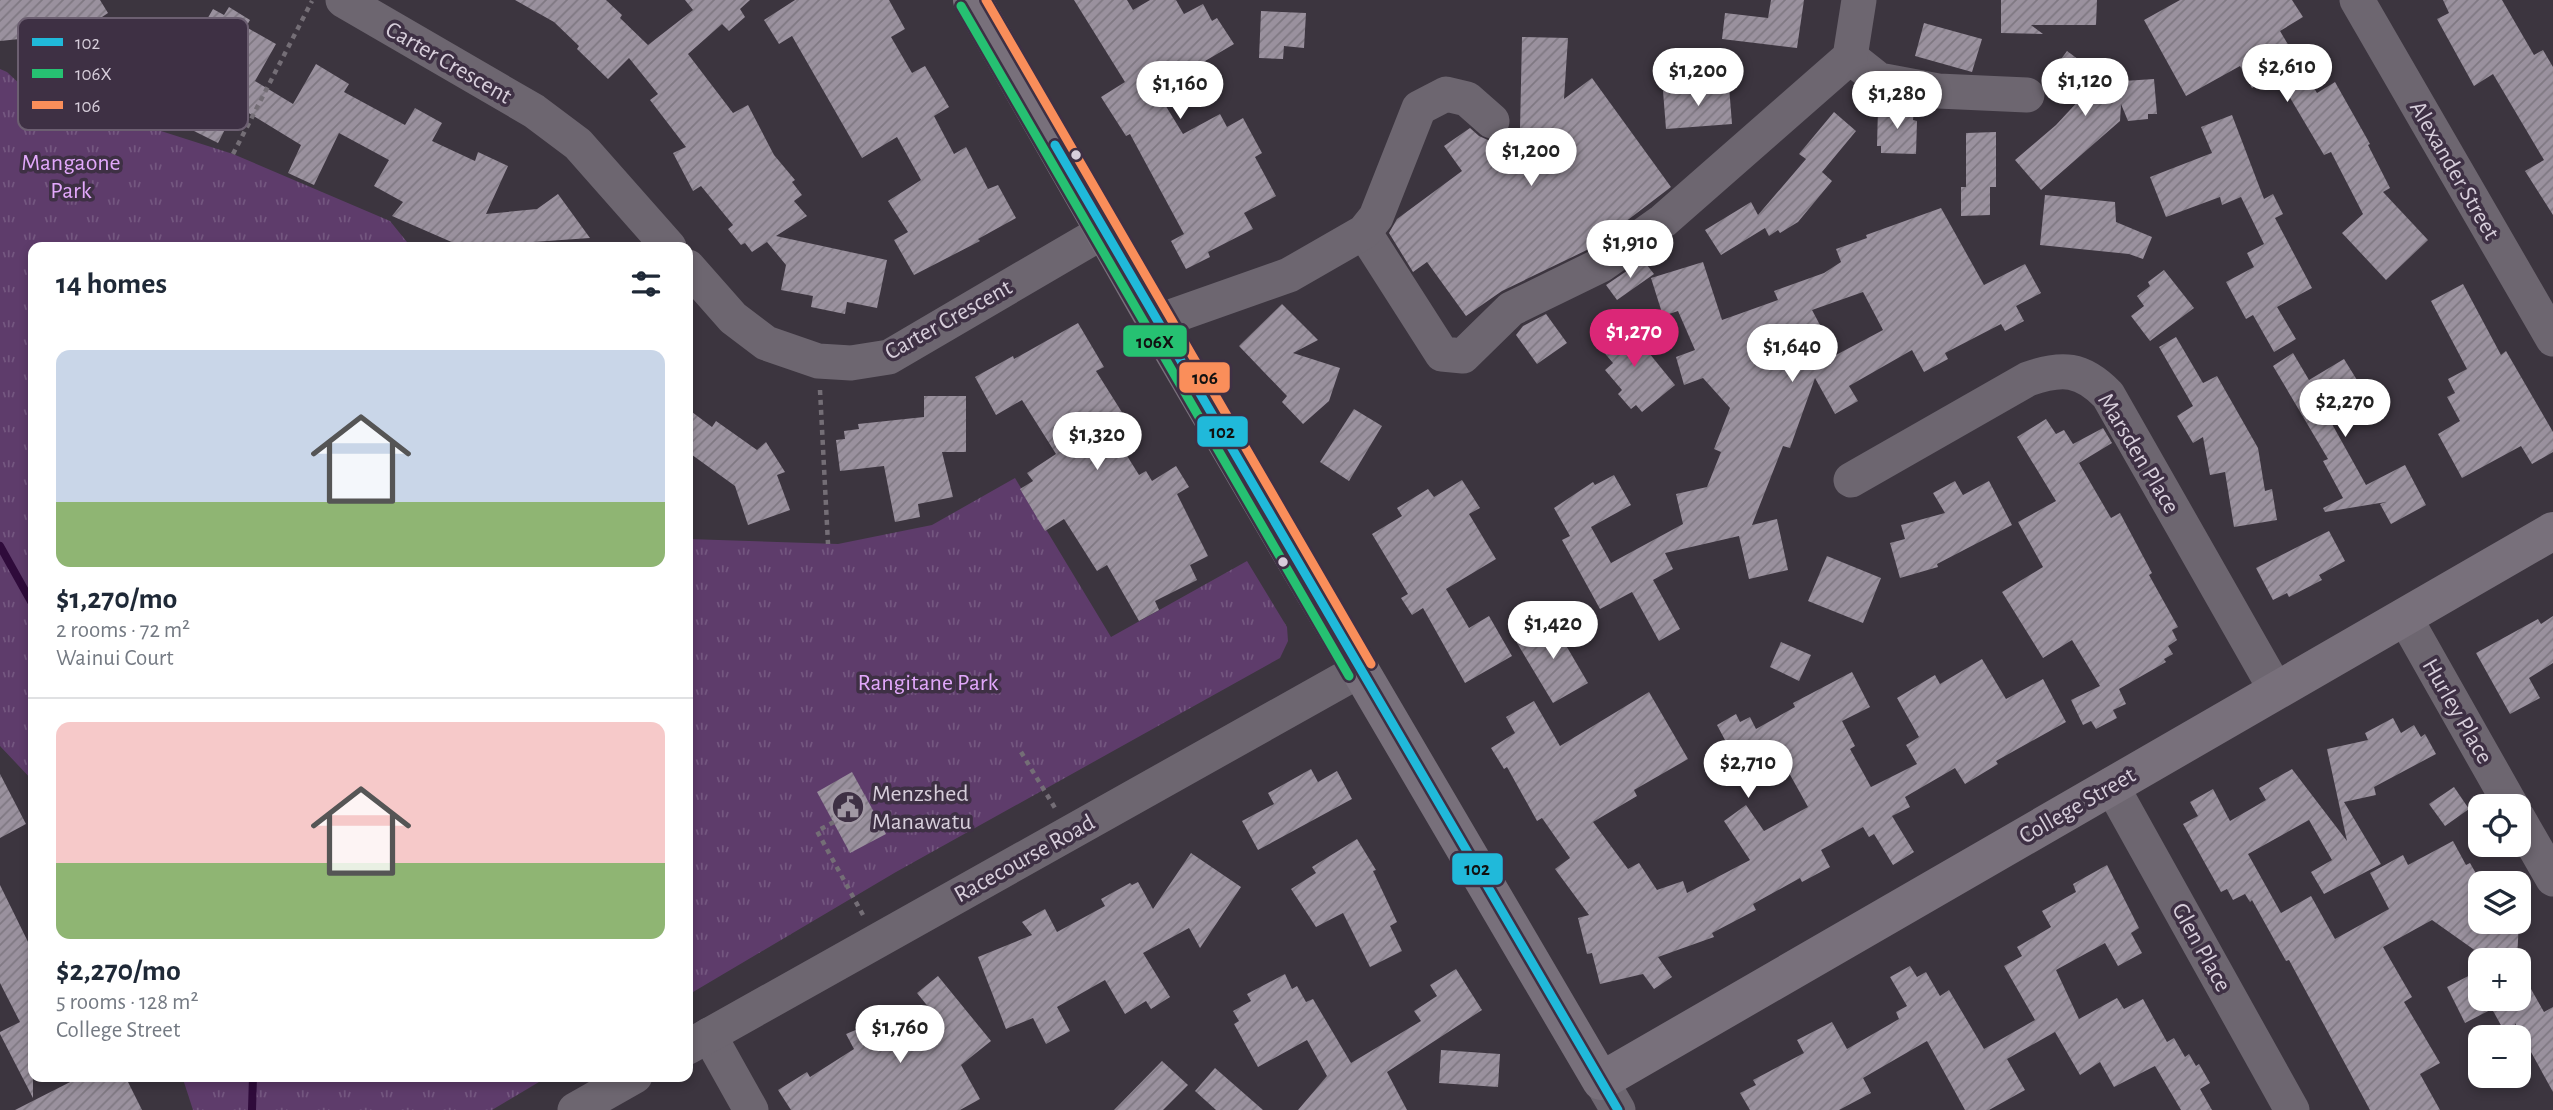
<!DOCTYPE html>
<meta charset="utf-8">
<style>
:root{--surface:#fff;--page:#f2f2f3;--text:#1f2937;--muted:#747a83;--line:#e0e1e3;--accent:#db2777}
body{margin:0;font-family:"Alegreya Sans",sans-serif;background:var(--page);color:var(--text);height:100vh;display:flex;flex-direction:column;font-size:26px;white-space:nowrap}
*{box-sizing:border-box;margin:0}
p{font-size:23px;color:var(--muted)}
.icon{flex:none;width:38px;height:38px;fill:none;stroke:currentColor;stroke-width:2;stroke-linecap:round;stroke-linejoin:round}
.map{position:relative;flex:1;overflow:hidden}
.drawer{position:absolute;left:28px;top:242px;width:665px;height:840px;display:flex;flex-direction:column;background:var(--surface);border-radius:14px;box-shadow:0 4px 10px #0003}
.drawer>*{flex:none}
.buttons{position:absolute;left:2468px;top:794px;display:grid;gap:14px}
.buttons a{display:grid;place-items:center;width:63px;height:63px;border-radius:14px;background:var(--surface);box-shadow:0 4px 10px #0003;font-size:35px}
.price{position:absolute;translate:-50% -60px;padding:0 16px;border-radius:24px;background:#fff;color:#222;font-size:23px;line-height:46px;filter:drop-shadow(0 2px 4px #0008)}
.price::after{content:'';position:absolute;left:50%;top:42px;width:21px;height:16px;margin-left:-10px;background:inherit;clip-path:polygon(0 0,100% 0,50% 100%)}
.price.active{background:var(--accent);color:#fff}
ul{padding:0;list-style:none}
li{display:grid;align-content:center;gap:14px;height:371px;padding:0 28px}
li+li{border-top:2px solid var(--line)}
li span{display:grid;place-items:center;height:217px;border-radius:14px;color:#555}
li>.icon{margin-inline-start:auto}
span .icon{width:126px;height:126px;fill:#fffc;stroke-width:1}
li b{font-size:30px}
h2{display:flex;justify-content:space-between;align-items:center;height:84px;padding:0 28px;font-size:30px}
.map>svg:first-child{display:block}
.grass{fill:url(#grass-tufts)}
.lines{fill:none;stroke-linecap:round;stroke-linejoin:round}
.stream{stroke:#2f0b3b;stroke-width:8}
.building{fill:url(#building-hatch);fill-rule:evenodd}
.path{stroke:#746e76;stroke-width:4.5;stroke-dasharray:5 5;stroke-linecap:butt}
.minor{stroke:#6d6670;stroke-width:35}
.major{stroke:#78707b;stroke-width:38}
.bus-1-casing{stroke:#3e3044;stroke-width:14}
.bus-2-casing{stroke:#3e3044;stroke-width:14}
.bus-3-casing{stroke:#3e3044;stroke-width:14}
.bus-1{stroke:#20b9da;stroke-width:9}
.bus-2{stroke:#26c172;stroke-width:9}
.bus-3{stroke:#fa8e5a;stroke-width:9}
.bus-dot{fill:#d7cedb;stroke:#3e3044;stroke-width:2.5}
.labels{text-anchor:middle;stroke-width:7;stroke-linejoin:round;paint-order:stroke}
.street-label{font-size:24px;fill:#d7cedb;stroke:#3e3044}
.park-label{font-size:24px;fill:#e2a8fb;stroke:#3e3044}
.poi-label{font-size:24px;fill:#d7cedb;stroke:#3e3044;text-anchor:start}
.key{fill:#3e3044;stroke:#6c5f71;stroke-width:2}
.key-label{font-size:19px;fill:#d7cedb}
.line-badge{stroke:#3e3044;stroke-width:2.5}
.pale-badge-label{font-size:19px;text-anchor:middle;font-weight:bold;fill:#111}
</style>
<div class="map">
<svg width="2553" height="1110" viewBox="0 0 2553 1110">
<defs>
<pattern id="grass-tufts" width="24" height="20" patternUnits="userSpaceOnUse" patternTransform="scale(1.75)"><rect width="24" height="20" fill="#5e3c6b"/><path d="M3 7l-1-3M5 7V3M7 7l1-3M15 17l-1-3M17 17v-4M19 17l1-3" fill="none" stroke="#745780"/></pattern>
<pattern id="building-hatch" width="6" height="6" patternUnits="userSpaceOnUse" patternTransform="scale(1.75)"><rect width="6" height="6" fill="#9a919e"/><path d="M-1 1l2-2M0 6l6-6M5 7l2-2" fill="none" stroke="#7f7882"/></pattern>
</defs>
<rect width="100%" height="100%" fill="#3c353f"/>
<g class="grass">
<polygon points="0,69 7,72 23,87 233,154 390,221 411,247 33,247 33,781 0,746"/>
<polygon points="1015,478 1111,637 1247,561 1287,627 1288,641 1280,658 896,872 688,995 688,539 838,544 932,525"/>
<polygon points="182,1076 549,1076 492,1110 193,1110"/>
</g>
<g class="lines">
<g class="stream">
<polyline points="0,546 33,605"/>
<polyline points="252,1110 253,1076"/>
</g>
</g>
<g class="building">
<polygon points="0,0 100,0 108,13 72,37 76,67 33,73 29,38 0,41"/>
<polygon points="515,0 606,0 622,15 620,18 648,45 693,10 685,0 750,0 740,9 745,17 729,31 722,24 688,54 733,113 748,105 774,155 795,180 792,182 802,195 794,201 807,216 776,236 887,260 877,308 847,302 845,314 811,307 813,296 781,290 786,265 767,242 752,252 745,243 741,245 728,229 733,225 701,186 693,191 673,153 686,147 650,100 658,94 629,58 608,79 577,49 579,46 554,22"/>
<polygon points="795,0 889,0 905,29 891,37 912,73 925,66 949,107 934,116 954,154 966,147 988,189 998,185 1016,218 978,239 980,241 914,275 894,240 908,232 888,201 921,180 897,137 862,158 792,36 779,44 764,20"/>
<polygon points="1074,0 1127,0 1133,10 1150,0 1176,0 1184,14 1203,4 1212,21 1217,18 1234,44 1156,90 1183,134 1220,114 1227,127 1243,118 1262,153 1255,157 1276,196 1244,213 1253,229 1208,252 1210,257 1186,269 1171,241 1184,234 1130,134 1126,136 1101,97 1125,82"/>
<polygon points="1771,0 1804,0 1797,48 1722,39 1725,13 1768,18"/>
<polygon points="2001,0 2097,0 2096,25 2031,25 2043,34 2001,33"/>
<polygon points="2180,0 2292,0 2303,17 2280,31 2317,93 2335,82 2370,144 2368,145 2390,188 2383,192 2428,240 2386,280 2342,233 2363,214 2331,152 2324,155 2276,74 2252,88 2240,66 2186,96 2144,20"/>
<polygon points="2443,0 2502,0 2534,55 2543,50 2553,67 2553,215 2525,171 2544,160 2493,74 2474,86 2437,19 2449,13"/>
<polygon points="229,7 250,20 246,27 276,44 255,81 293,104 316,64 349,84 344,92 405,125 415,108 442,123 432,141 475,161 478,152 508,166 486,214 537,209 558,194 590,238 463,247 392,216 403,202 374,186 389,160 339,133 314,185 288,173 301,145 237,106 218,143 192,130 209,97 199,91 223,50 198,35 213,9 224,15"/>
<polygon points="1261,11 1306,13 1304,48 1284,46 1283,59 1259,58"/>
<polygon points="1924,23 1982,39 1972,72 1915,56"/>
<polygon points="1522,37 1568,38 1564,99 1592,78 1671,187 1591,248 1502,291 1466,316 1427,262 1413,272 1389,233 1397,219 1462,171 1444,146 1470,128 1479,136 1490,141 1495,148 1520,129"/>
<polygon points="2067,51 2109,82 2154,79 2157,114 2148,114 2148,119 2128,121 2121,104 2120,121 2041,190 2015,160 2056,125 2082,97 2050,74"/>
<polygon points="1729,86 1732,124 1666,129 1663,91"/>
<polygon points="1878,108 1914,108 1913,120 1917,121 1916,154 1881,153 1881,146 1877,146"/>
<polygon points="1834,112 1856,131 1822,172 1832,181 1798,222 1780,233 1778,230 1769,236 1765,228 1721,255 1705,230 1751,202 1758,215 1806,159 1799,154"/>
<polygon points="2232,115 2264,199 2273,194 2283,214 2275,218 2312,288 2277,307 2296,339 2274,352 2253,315 2246,319 2226,282 2254,267 2247,253 2264,244 2241,197 2222,205 2220,197 2166,217 2150,177 2212,153 2201,127"/>
<polygon points="1996,132 1996,187 1990,187 1990,215 1961,216 1961,187 1966,187 1966,133"/>
<polygon points="2045,195 2115,202 2116,222 2152,237 2143,259 2129,254 2040,245"/>
<path d="M1941 208 1984 285 2025 264 2041 293 2016 306 2024 321 2005 331 2001 324 1945 353 1948 359 1924 372 1912 350 1849 386 1858 401 1835 414 1815 378 1790 448 1783 446 1752 525 1777 519 1788 570 1749 579 1739 536 1665 553 1673 569 1653 580 1680 629 1659 641 1632 592 1600 609 1562 540 1570 536 1554 508 1593 482 1595 485 1614 475 1631 505 1591 527 1611 563 1683 524 1676 494 1707 487 1721 452 1714 449 1730 408 1703 378 1684 385 1676 357 1695 350 1678 311 1663 316 1651 278 1703 262 1722 320 1778 300 1774 291 1824 273 1841 262 1836 249 1867 238 1866 235ZM1863 292 1883 330 1836 355 1812 310Z"/>
<polygon points="1643,260 1654,274 1617,300 1606,285"/>
<polygon points="2164,270 2194,308 2150,341 2131,316 2144,306 2137,296 2150,286 2148,282"/>
<polygon points="2463,284 2501,355 2506,351 2553,432 2553,452 2532,464 2521,446 2462,478 2438,434 2460,421 2447,397 2455,393 2448,379 2467,369 2431,301"/>
<polygon points="1282,304 1318,340 1293,353 1340,368 1329,401 1303,424 1282,402 1287,396 1239,346"/>
<polygon points="1546,314 1567,343 1537,364 1516,335 1523,326"/>
<polygon points="1623,321 1675,385 1642,412 1636,405 1631,409 1618,394 1622,390 1605,370 1613,363 1596,343"/>
<polygon points="1078,323 1104,367 1096,371 1130,425 1114,435 1139,475 1146,471 1152,481 1176,466 1189,487 1177,494 1208,556 1190,565 1197,580 1155,601 1159,610 1139,621 1107,565 1097,571 1064,519 1045,531 1020,489 1033,481 1027,473 1056,454 1022,400 996,415 975,377 1013,356 1014,359"/>
<polygon points="2176,337 2203,383 2217,376 2258,448 2265,491 2272,489 2277,520 2234,527 2225,472 2210,475 2203,437 2193,443 2177,416 2193,406 2159,347"/>
<polygon points="2293,353 2309,380 2344,359 2370,401 2332,424 2366,485 2405,465 2426,505 2391,524 2380,504 2386,502 2325,512 2323,508 2343,498 2323,461 2328,459 2273,366"/>
<polygon points="924,396 966,396 966,452 942,452 953,497 918,504 920,517 895,522 884,466 840,471 836,440 845,439 844,431 859,429 858,424 924,417"/>
<polygon points="688,409 712,427 716,421 757,450 766,442 785,472 777,475 790,510 748,525 735,486 688,452"/>
<polygon points="1354,409 1382,426 1349,481 1320,462"/>
<polygon points="2046,419 2056,434 2064,430 2073,444 2103,428 2112,443 2079,463 2111,518 2120,513 2152,573 2149,575 2178,627 2172,630 2177,640 2168,646 2173,654 2164,659 2166,662 2119,689 2126,704 2113,710 2117,718 2096,729 2091,721 2083,725 2071,700 2100,686 2072,640 2043,658 2002,592 2043,567 2018,522 2056,501 2017,437"/>
<polygon points="1462,480 1480,508 1469,514 1496,559 1446,589 1469,628 1489,616 1512,656 1465,683 1423,608 1412,615 1401,598 1408,594 1372,534 1402,516 1397,508 1428,489 1434,497"/>
<polygon points="1955,481 1963,495 1989,481 2012,525 1937,564 1938,567 1900,578 1890,543 1905,539 1901,525 1945,513 1933,493"/>
<polygon points="2329,531 2345,561 2319,575 2322,580 2289,597 2287,593 2273,600 2256,568"/>
<polygon points="1827,556 1881,578 1863,623 1808,601"/>
<polygon points="2553,616 2553,663 2529,678 2540,698 2510,714 2476,653 2538,619 2541,624"/>
<polygon points="1556,619 1570,639 1564,642 1588,683 1553,703 1517,643"/>
<polygon points="1781,642 1811,655 1799,681 1770,667"/>
<polygon points="1982,659 2006,699 2043,679 2066,722 1996,761 1998,764 1965,784 1955,768 1905,797 1910,807 1892,816 1914,852 1893,865 1874,834 1869,837 1863,827 1821,850 1830,867 1802,882 1800,878 1753,904 1756,910 1712,933 1714,937 1658,957 1672,977 1654,989 1643,974 1600,984 1592,953 1587,954 1578,918 1589,915 1555,869 1570,858 1542,818 1537,821 1507,767 1504,769 1491,748 1515,733 1506,717 1534,701 1560,746 1649,692 1688,759 1634,790 1637,796 1593,822 1628,869 1639,863 1657,890 1683,881 1687,893 1750,860 1724,821 1746,805 1764,831 1808,807 1779,755 1743,774 1717,725 1736,714 1740,722 1750,717 1756,729 1795,707 1793,703 1852,672 1870,707 1842,721 1855,746 1850,749 1871,787 1917,764 1906,745 1919,737 1897,698 1935,675 1940,684"/>
<polygon points="2393,718 2401,733 2414,725 2421,737 2425,734 2436,754 2374,787 2376,795 2344,802 2381,864 2324,894 2311,872 2332,860 2309,820 2248,854 2281,913 2311,896 2335,939 2389,909 2370,873 2403,855 2408,865 2453,841 2466,865 2470,863 2482,884 2480,884 2480,922 2518,922 2519,920 2517,961 2490,961 2432,920 2383,947 2412,997 2404,1002 2440,1063 2420,1074 2440,1110 2370,1110 2289,960 2286,961 2252,900 2250,902 2245,894 2233,900 2227,889 2221,892 2183,824 2198,816 2190,802 2213,789 2230,821 2266,800 2259,788 2292,769 2347,841 2327,749 2368,740 2365,733"/>
<polygon points="1311,769 1318,782 1337,771 1352,799 1258,850 1242,821 1274,804 1268,793"/>
<polygon points="852,772 886,834 850,853 817,792"/>
<polygon points="0,774 26,824 0,838"/>
<polygon points="2454,787 2469,809 2445,826 2429,804"/>
<polygon points="1357,839 1376,870 1373,871 1397,922 1390,926 1402,951 1370,967 1343,913 1316,927 1291,889 1316,873 1312,867"/>
<polygon points="1191,853 1241,887 1200,948 1189,928 1143,953 1170,997 1151,1009 1146,1001 1125,1014 1105,980 1057,1007 1070,1031 1046,1044 1033,1018 1006,1029 978,957 1032,935 1022,922 1045,909 1057,932 1105,906 1101,899 1130,883 1132,885 1138,882 1153,909"/>
<polygon points="2107,865 2139,928 2131,933 2142,953 2118,966 2105,943 2056,970 2079,1019 2117,998 2124,1009 2143,999 2167,1042 2174,1038 2185,1057 2189,1054 2196,1066 2199,1064 2210,1083 2200,1089 2212,1110 2181,1110 2155,1066 2114,1087 2100,1062 2080,1075 2055,1032 2007,1059 2025,1090 1989,1110 1965,1110 1927,1041 1863,1078 1871,1093 1839,1110 1750,1110 1740,1093 1756,1085 1753,1080 1804,1053 1797,1040 1832,1022 1847,1049 1899,1019 1896,1012 1907,1006 1890,977 1910,966 1917,977 1926,972 1940,996 1949,990 1984,1049 2035,1020 2004,966 2022,956 2017,947 2051,927 2042,911 2076,892 2073,884"/>
<polygon points="0,885 33,952 33,1098 0,1034 0,1032 20,1022 0,983"/>
<polygon points="1456,969 1482,1010 1387,1072 1407,1110 1298,1110 1327,1076 1307,1040 1258,1067 1234,1024 1239,1021 1233,1011 1251,1001 1247,994 1285,974 1292,989 1297,986 1306,1002 1313,999 1351,1063 1421,1021 1414,1011 1437,996 1430,985"/>
<polygon points="2480,970 2480,999 2518,999 2518,996 2531,989 2544,1012 2553,1007 2553,1092 2515,1023 2514,1038 2508,1038 2492,1009 2465,1023 2447,987"/>
<polygon points="938,976 991,1041 961,1065 980,1099 960,1110 791,1110 778,1090 807,1072 810,1077 854,1049 846,1034 870,1024 872,1030 887,1024 894,1039 938,1019 917,993"/>
<polygon points="1441,1050 1500,1054 1498,1087 1439,1083"/>
<polygon points="1162,1061 1188,1085 1163,1110 1114,1110"/>
<polygon points="1215,1068 1263,1110 1216,1110 1195,1091"/>
<polygon points="82,1076 125,1076 142,1110 15,1110"/>
</g>
<g class="lines">
<g class="path">
<polyline points="233,154 312,1"/>
<polyline points="820,390 828,544"/>
<polyline points="1021,752 1055,808"/>
<polyline points="834,822 817,831 863,915"/>
</g>
<g class="minor">
<polyline points="343,0 534,111 578,144 669,247"/>
<polyline points="2357,0 2553,339"/>
<polyline points="1850,57 1879,80 1938,91 2027,95"/>
<polyline points="1364,232 1442,354 1463,356 1511,309 1601,265 1663,221 1850,57 1859,0"/>
<polyline points="688,267 733,318 766,343 818,361 851,363 889,357 1104,231"/>
<polyline points="1156,322 1289,275 1364,232 1376,217 1419,108 1446,94 1467,99 1492,121"/>
<path d="M1851 480 2028 379C2062 367 2082 368 2108 395L2276 690"/>
<polyline points="2404,616 2512,807"/>
<polyline points="2111,785 2292,1110"/>
<polyline points="2518,818 2553,879"/>
<polyline points="709,1035 751,1110"/>
<polyline points="688,1047 1360,670"/>
<polyline points="1601,1081 1618,1110"/>
<polyline points="575,1110 635,1076"/>
</g>
<polyline class="major" points="972,0 1156,322 1601,1081 2553,531"/>
<defs>
<polyline id="bus-1" points="1055,145 1618,1110"/>
<polyline id="bus-2" points="961,6 1349,676"/>
<polyline id="bus-3" points="986,0 1371,664"/>
</defs>
<use href="#bus-1" class="bus-1-casing"/>
<use href="#bus-2" class="bus-2-casing"/>
<use href="#bus-3" class="bus-3-casing"/>
<use href="#bus-1" class="bus-1"/>
<use href="#bus-2" class="bus-2"/>
<use href="#bus-3" class="bus-3"/>
</g>
<defs>
<symbol id="civic-ring" viewBox="-11 -11 22 22"><circle r="9.5" fill="#3e3044" stroke="#a198a4" stroke-width="1.5"/><path d="M-.6-6.5H3V-4.5H.6V-3L4-1V1h2V6H-6V1h2V-1L-.6-3ZM-1.2 2.5V6h2.4V2.5Z" fill="#a198a4"/></symbol>
</defs>
<g fill-rule="evenodd">
<use href="#civic-ring" x="829" y="788" width="38" height="38"/>
</g>
<g class="bus-dot">
<circle cx="1076" cy="155" r="6"/>
<circle cx="1283" cy="562" r="6"/>
</g>
<g class="labels">
<g class="street-label">
<text transform="translate(449 62) rotate(30)" y="8">Carter Crescent</text>
<text transform="translate(2455 170) rotate(60)" y="8">Alexander Street</text>
<text transform="translate(948 319) rotate(-29)" y="8">Carter Crescent</text>
<text transform="translate(2139 453) rotate(59)" y="8">Marsden Place</text>
<text transform="translate(2458 711) rotate(60)" y="8">Hurley Place</text>
<text transform="translate(2077 805) rotate(-30)" y="8">College Street</text>
<text transform="translate(1024 858) rotate(-29)" y="8">Racecourse Road</text>
<text transform="translate(2202 947) rotate(61)" y="8">Glen Place</text>
</g>
<g class="park-label">
<text x="71" y="170">Mangaone<tspan x="71" dy="28">Park</tspan></text>
<text x="928" y="690">Rangitane Park</text>
</g>
<g class="poi-label">
<text x="872" y="801">Menzshed<tspan x="872" dy="28">Manawatu</tspan></text>
</g>
</g>
<rect x="18" y="18" width="230" height="112" rx="10" class="key"/>
<rect x="32" y="38" width="31" height="8" fill="#20b9da"/>
<rect x="32" y="69" width="31" height="9" fill="#26c172"/>
<rect x="32" y="101" width="31" height="8" fill="#fa8e5a"/>
<g class="key-label">
<text x="75" y="49">102</text>
<text x="75" y="80">106X</text>
<text x="75" y="112">106</text>
</g>
<g class="line-badge">
<rect x="1122" y="324" width="66" height="34" rx="7" fill="#26c172"/>
<rect x="1178" y="361" width="53" height="33" rx="7" fill="#fa8e5a"/>
<rect x="1196" y="415" width="53" height="33" rx="7" fill="#20b9da"/>
<rect x="1451" y="852" width="53" height="34" rx="7" fill="#20b9da"/>
</g>
<g class="pale-badge-label">
<text x="1155" y="348">106X</text>
<text x="1205" y="384">106</text>
<text x="1222" y="438">102</text>
<text x="1477" y="875">102</text>
</g>
</svg>
<div class="buttons">
<a><svg class="icon" aria-label="locate" viewBox="0 0 24 24"><circle cx="12" cy="12" r="6"/><path d="M12 2v4M12 18v4M2 12h4M18 12h4"/></svg></a>
<a><svg class="icon" aria-label="layers" viewBox="0 0 24 24"><path d="M12 4l9 5-9 5-9-5zM3 14l9 5 9-5"/></svg></a>
<a>+</a>
<a>−</a>
</div>
<b class="price" style="left:2287px;top:104px">$2,610</b>
<b class="price" style="left:1698px;top:108px">$1,200</b>
<b class="price" style="left:2085px;top:118px">$1,120</b>
<b class="price" style="left:1180px;top:121px">$1,160</b>
<b class="price" style="left:1897px;top:131px">$1,280</b>
<b class="price" style="left:1531px;top:188px">$1,200</b>
<b class="price" style="left:1630px;top:280px">$1,910</b>
<b class="price active" style="left:1634px;top:369px">$1,270</b>
<b class="price" style="left:1792px;top:384px">$1,640</b>
<b class="price" style="left:2345px;top:439px">$2,270</b>
<b class="price" style="left:1097px;top:472px">$1,320</b>
<b class="price" style="left:1553px;top:661px">$1,420</b>
<b class="price" style="left:1748px;top:800px">$2,710</b>
<b class="price" style="left:900px;top:1065px">$1,760</b>
<section class="drawer">
<h2>14 homes<svg class="icon" aria-label="filters" viewBox="0 0 24 24"><path d="M4 7h16M4 17h16"/><circle cx="9" cy="7" r="2"/><circle cx="15" cy="17" r="2"/></svg></h2>
<ul>
<li><span style="background:linear-gradient(#c9d6e8 70%,#8fb573 0)"><svg class="icon" aria-label="home" viewBox="0 0 24 24"><path d="M3 11l9-7 9 7M6 9v11h12V9"/></svg></span><div><b>$1,270/mo</b><p>2 rooms · 72 m²</p><p>Wainui Court</p></div></li>
<li><span style="background:linear-gradient(#f6c9c9 65%,#8fb573 0)"><svg class="icon" aria-label="home" viewBox="0 0 24 24"><path d="M3 11l9-7 9 7M6 9v11h12V9"/></svg></span><div><b>$2,270/mo</b><p>5 rooms · 128 m²</p><p>College Street</p></div></li>
</ul>
</section>
</div>
